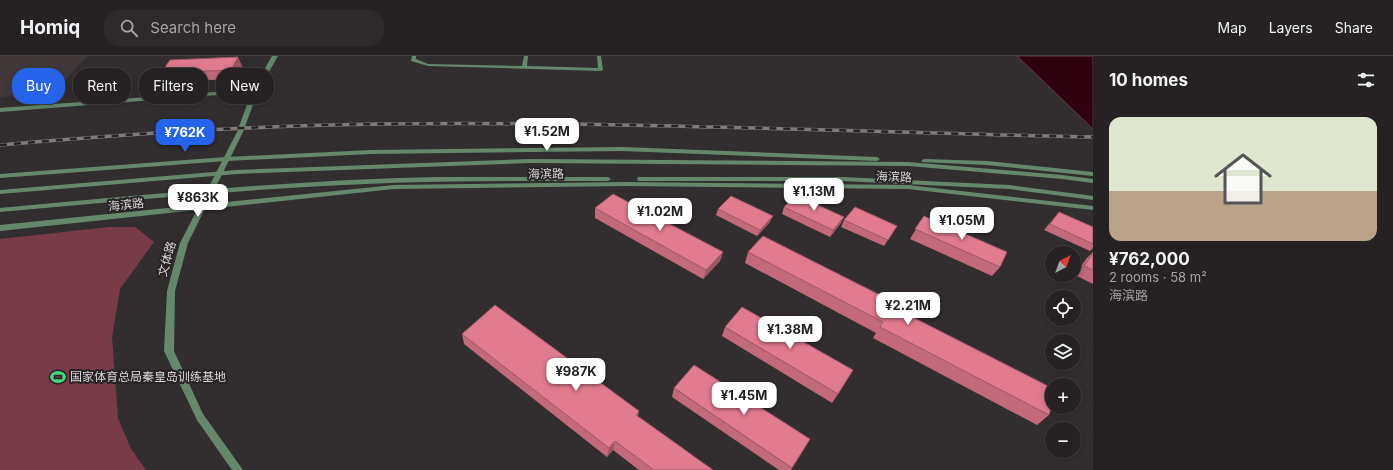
<!DOCTYPE html>
<meta charset="utf-8">
<style>
:root{--surface:#262223;--page:#2e2a2b;--text:#f1f3f6;--muted:#a4a4a6;--line:#423f41;--accent:#2563eb}
body{margin:0;font-family:Inter,"Noto Sans SC",sans-serif;background:var(--page);color:var(--text);height:100vh;display:flex;flex-direction:column;font-size:15px;white-space:nowrap}
*{box-sizing:border-box;margin:0}
p{font-size:13px;color:var(--muted)}
.icon{flex:none;width:22px;height:22px;fill:none;stroke:currentColor;stroke-width:2;stroke-linecap:round;stroke-linejoin:round}
.map{position:relative;flex:1;overflow:hidden}
.drawer{display:flex;flex-direction:column;background:var(--surface);width:300px}
.drawer>*{flex:none}
.banner{position:absolute;left:12px;top:12px;width:380px;height:36px;display:flex;gap:8px}
.needle{width:26px;rotate:41deg}
.tools{position:absolute;left:1045px;top:190px;display:grid;gap:8px}
.tools a{display:grid;place-items:center;width:36px;height:36px;border-radius:50%;background:var(--surface);box-shadow:0 2px 10px #0003,0 0 0 1px var(--line);font-size:20px}
.price{position:absolute;translate:-50% -34px;padding:0 9px;border-radius:8px;background:#fff;color:#222;font-size:13px;line-height:26px;filter:drop-shadow(0 1px 2px #0008)}
.price::after{content:'';position:absolute;left:50%;top:24px;width:12px;height:9px;margin-left:-6px;background:inherit;clip-path:polygon(0 0,100% 0,50% 100%)}
.price.active{background:var(--accent);color:#fff}
ul{padding:0;list-style:none}
li{display:grid;align-content:center;gap:8px;height:212px;padding:0 16px}
li span{display:grid;place-items:center;height:124px;border-radius:12px;color:#555}
li>.icon{margin-inline-start:auto}
span .icon{width:72px;height:72px;fill:#fffc;stroke-width:1}
li b{font-size:17px}
h2{display:flex;justify-content:space-between;align-items:center;height:48px;padding:0 16px;font-size:17px}
.pill{padding:0 14px;border-radius:16px;background:var(--surface);box-shadow:0 2px 10px #0003,0 0 0 1px var(--line);font-size:14px;line-height:36px}
.pill.active{background:var(--accent);color:#fff}
header{display:flex;align-items:center;gap:24px;box-sizing:border-box;height:56px;padding:0 20px;background:var(--surface);border-bottom:1px solid var(--line)}
header strong{font-size:19px}
nav{display:flex;gap:22px;margin-inline-start:auto;font-size:14px}
.search{width:280px;height:36px;background:var(--page);display:flex;align-items:center;gap:10px;box-sizing:border-box;padding:0 14px;border-radius:16px;color:var(--muted);font-size:15px}
main{display:flex;flex:1;min-height:0}
.map>svg:first-child{display:block}
.built{fill:#423839}
.green{fill:#773c48}
.water{fill:#2f010f;stroke:#62414b}
.lines{fill:none;stroke-linecap:round;stroke-linejoin:round}
.service{fill:#65886d;fill-rule:evenodd}
.minor{fill:#65886d;fill-rule:evenodd}
.tertiary{fill:#65886d;fill-rule:evenodd}
.rail-casing{stroke:#7e7b7c;stroke-width:3.5}
.rail{stroke:#282425;stroke-width:2.5;stroke-dasharray:7;stroke-linecap:butt}
.wall{fill:#c26a7b}
.shaded-wall{fill:#9e5664}
.building{fill:#e17b8f;stroke:#9e5664}
.labels{text-anchor:middle;stroke-width:4;stroke-linejoin:round;paint-order:stroke}
.street-label{font-size:12px;fill:#d9d6d7;stroke:#282425}
.poi-label{font-size:12px;fill:#d9d6d7;stroke:#282425;text-anchor:start}
</style>
<header>
<strong>Homiq</strong>
<div class="search"><svg class="icon" aria-label="search" viewBox="0 0 24 24"><circle cx="10" cy="10" r="6"/><path d="M15 15l6 6"/></svg>Search here</div>
<nav><a>Map</a><a>Layers</a><a>Share</a></nav>
</header>
<main>
<div class="map">
<svg width="1093" height="414" viewBox="0 0 1093 414">
<rect width="100%" height="100%" fill="#322e2f"/>
<polygon class="built" points="0,0 88,0 53,37 0,41"/>
<polygon class="green" points="109,171 135,171 154,186 120,233 112,281 118,362 131,393 146,414 0,414 0,183"/>
<polygon class="water" points="1017,0 1093,0 1093,73"/>
<g class="lines">
<polygon class="service" points="412,0 416,0 416,3 428,8 522,10 524,0 528,0 527,10 598,12 597,0 601,0 603,14 601,15 428,10 411,5"/>
<polygon class="minor" points="272,0 278,0 258,35 243,76 188,187 175,235 174,295 203,358 243,414 232,414 197,364 164,295 167,235 180,187 237,76 252,35"/>
<g class="tertiary">
<polygon points="255,33 258,35 257,36 0,56 0,52"/>
<polygon points="623,91 877,101 880,103 877,105 623,95 371,98 226,105 0,122 0,118 226,101 371,94"/>
<polygon points="531,103 908,106 1062,119 1093,123 1093,127 1062,123 908,110 531,107 237,118 0,138 0,134 237,114"/>
<polygon points="924,103 987,105 1093,116 1093,120 987,109 922,106 921,105"/>
<path d="M436 121H608L611 123 608 125C527 125 447 124 366 128 244 133 122 145 0 156V152C145 139 290 124 436 121Z"/>
<polygon points="638,121 842,121 1009,129 1093,140 1093,144 1009,133 842,125 638,125 637,123"/>
<polygon points="626,126 908,129 1093,150 1093,154 908,133 626,130 394,133 0,175 0,169 394,129"/>
</g>
<defs>
<path id="rail" d="M0 89C128 78 256 69 384 68 620 65 857 76 1093 81"/>
</defs>
<use href="#rail" class="rail-casing"/>
<use href="#rail" class="rail"/>
</g>
<g class="wall">
<polygon points="242,10 235,23 165,26 161,17"/>
<polygon points="784,151 841,167 830,181 782,158"/>
<polygon points="595,152 723,196 720,205 703,223 595,162"/>
<polygon points="718,153 770,166 757,180 716,159"/>
<polygon points="1059,156 1093,171 1093,192 1090,195 1044,174"/>
<polygon points="924,160 1000,211 992,220 910,183"/>
<polygon points="844,164 897,170 884,190 841,171"/>
<polygon points="748,196 879,244 1049,359 1037,369 873,282 876,277 745,207"/>
<polygon points="1093,196 1093,228 1075,219 1086,203"/>
<polygon points="725,271 838,338 832,347 722,280"/>
<polygon points="462,278 639,355 638,360 713,414 639,414 613,394 607,401 464,288"/>
<polygon points="674,332 792,412 791,414 779,414 672,341"/>
</g>
<g class="shaded-wall">
<polygon points="238,1 242,10 235,23 231,14"/>
<polygon points="773,160 770,166 757,180 760,174"/>
<polygon points="844,161 841,167 830,181 833,174"/>
<polygon points="723,196 720,205 703,223 706,214"/>
<polygon points="615,385 613,394 607,401 609,392"/>
</g>
<g class="building">
<polygon points="238,1 231,14 161,17 170,4"/>
<polygon points="613,138 723,196 706,214 595,152"/>
<polygon points="796,139 844,161 833,174 784,151"/>
<polygon points="731,140 773,160 760,174 718,153"/>
<polygon points="855,151 897,170 888,184 844,164"/>
<polygon points="1059,156 1093,171 1093,188 1050,168"/>
<polygon points="924,160 1007,196 1000,211 915,173"/>
<polygon points="763,180 882,240 879,244 1052,332 1052,349 1049,359 880,271 883,266 748,196"/>
<polygon points="1093,197 1093,214 1084,210"/>
<polygon points="495,249 639,355 636,359 713,414 654,414 615,385 609,392 462,278"/>
<polygon points="742,251 853,314 838,338 725,271"/>
<polygon points="694,309 810,383 792,412 674,332"/>
</g>
<defs>
<symbol id="stadium-bare" viewBox="-9 -9 18 18"><path d="M0-5a6.5 5 0 1 0 0 10a6.5 5 0 1 0 0-10ZM-3.5-1.8h7v3.6h-7Z" fill="#46d779" stroke="#282425" stroke-width="2.5" paint-order="stroke"/></symbol>
</defs>
<g fill-rule="evenodd">
<use href="#stadium-bare" x="47" y="310" width="22" height="22"/>
</g>
<g class="labels">
<g class="street-label">
<text transform="translate(546 118) rotate(-1)" y="4">海滨路</text>
<text transform="translate(894 121) rotate(2)" y="4">海滨路</text>
<text transform="translate(126 149) rotate(-6)" y="4">海滨路</text>
<text transform="translate(167 203) rotate(-74)" y="4">文体路</text>
</g>
<g class="poi-label">
<text x="70" y="325">国家体育总局秦皇岛训练基地</text>
</g>
</g>
</svg>
<div class="tools">
<a><svg class="needle" viewBox="-14 -14 28 28"><path d="M0-13l5 13h-10z" fill="#e53935"/><path d="M0 13l5-13h-10z" fill="#a4a4a6"/></svg></a>
<a><svg class="icon" aria-label="locate" viewBox="0 0 24 24"><circle cx="12" cy="12" r="6"/><path d="M12 2v4M12 18v4M2 12h4M18 12h4"/></svg></a>
<a><svg class="icon" aria-label="layers" viewBox="0 0 24 24"><path d="M12 4l9 5-9 5-9-5zM3 14l9 5 9-5"/></svg></a>
<a>+</a>
<a>−</a>
</div>
<b class="price" style="left:547px;top:96px">¥1.52M</b>
<b class="price active" style="left:185px;top:97px">¥762K</b>
<b class="price" style="left:814px;top:156px">¥1.13M</b>
<b class="price" style="left:198px;top:162px">¥863K</b>
<b class="price" style="left:660px;top:176px">¥1.02M</b>
<b class="price" style="left:962px;top:185px">¥1.05M</b>
<b class="price" style="left:908px;top:270px">¥2.21M</b>
<b class="price" style="left:790px;top:294px">¥1.38M</b>
<b class="price" style="left:576px;top:336px">¥987K</b>
<b class="price" style="left:744px;top:360px">¥1.45M</b>
<div class="banner">
<a class="pill active">Buy</a>
<a class="pill">Rent</a>
<a class="pill">Filters</a>
<a class="pill">New</a>
</div>
</div>
<section class="drawer">
<h2>10 homes<svg class="icon" aria-label="filters" viewBox="0 0 24 24"><path d="M4 7h16M4 17h16"/><circle cx="9" cy="7" r="2"/><circle cx="15" cy="17" r="2"/></svg></h2>
<ul>
<li><span style="background:linear-gradient(#dfe7d0 60%,#b9a48a 0)"><svg class="icon" aria-label="home" viewBox="0 0 24 24"><path d="M3 11l9-7 9 7M6 9v11h12V9"/></svg></span><div><b>¥762,000</b><p>2 rooms · 58 m²</p><p>海滨路</p></div></li>
</ul>
</section>
</main>
